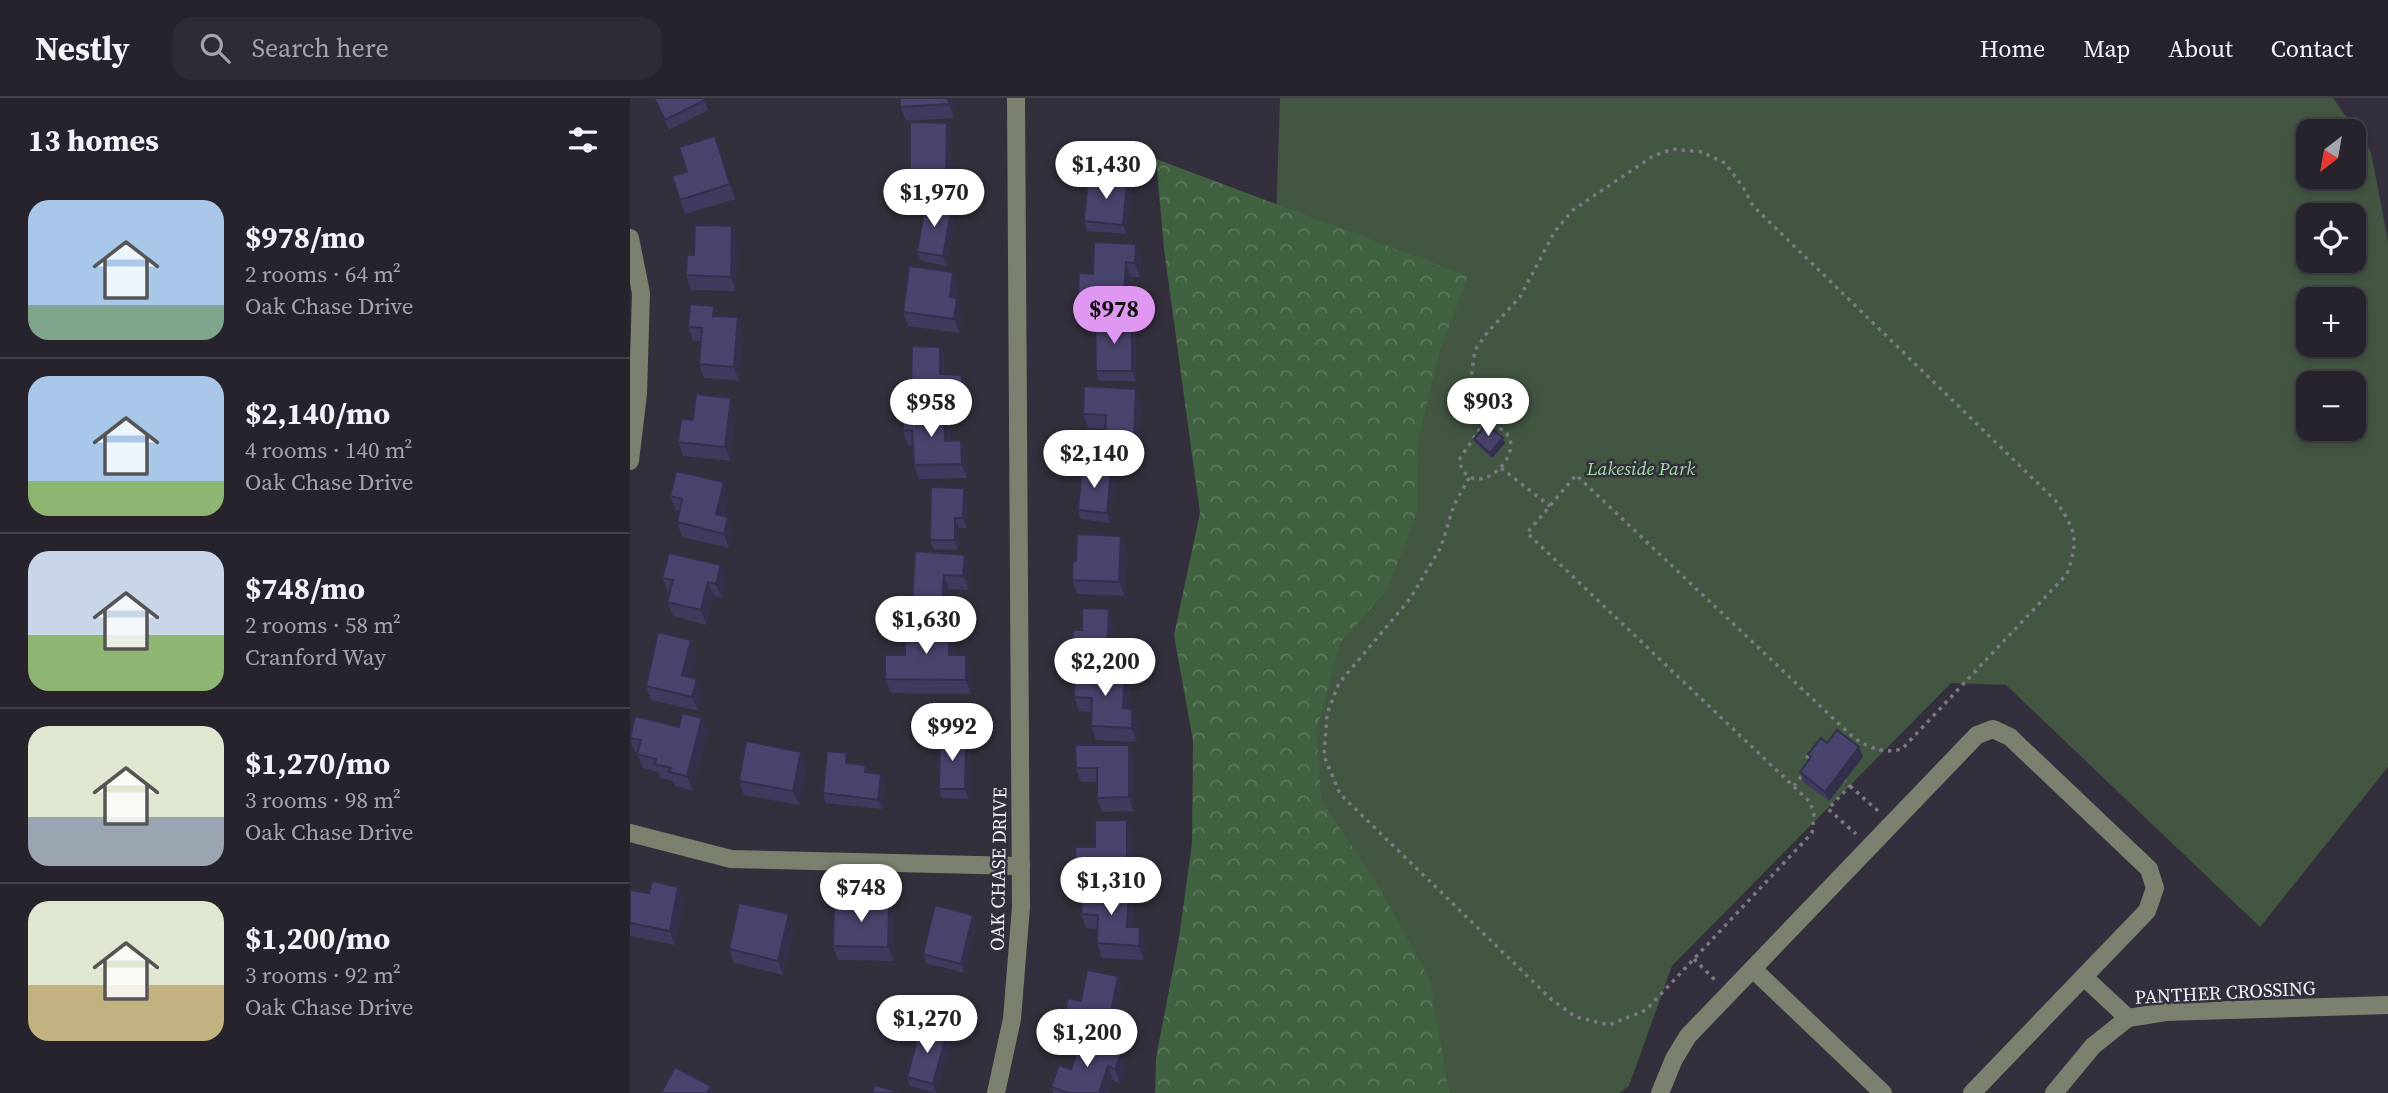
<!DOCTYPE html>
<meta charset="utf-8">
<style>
:root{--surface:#26232d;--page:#2e2b35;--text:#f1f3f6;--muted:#a4a4aa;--line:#424049;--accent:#de98f2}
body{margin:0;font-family:"Source Serif 4",serif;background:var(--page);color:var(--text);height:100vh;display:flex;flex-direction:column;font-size:26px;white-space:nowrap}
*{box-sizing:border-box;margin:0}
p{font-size:23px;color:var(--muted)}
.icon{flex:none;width:38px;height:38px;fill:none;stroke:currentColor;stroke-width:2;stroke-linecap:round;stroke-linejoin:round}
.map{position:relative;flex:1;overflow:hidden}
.details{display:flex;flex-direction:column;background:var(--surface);width:630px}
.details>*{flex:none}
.needle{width:46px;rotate:211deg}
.tools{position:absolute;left:1666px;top:21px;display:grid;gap:14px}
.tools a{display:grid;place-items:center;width:70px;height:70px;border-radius:14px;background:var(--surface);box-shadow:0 4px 10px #0003,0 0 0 2px var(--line);font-size:35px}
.price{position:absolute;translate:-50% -60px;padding:0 16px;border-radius:24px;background:#fff;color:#222;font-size:23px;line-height:46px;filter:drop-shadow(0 2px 4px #0008)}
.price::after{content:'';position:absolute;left:50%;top:42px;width:21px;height:16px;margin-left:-10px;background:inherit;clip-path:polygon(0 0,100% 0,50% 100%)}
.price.active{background:var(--accent);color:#111}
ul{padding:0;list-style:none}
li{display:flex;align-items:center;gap:21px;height:175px;padding:0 28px}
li+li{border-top:2px solid var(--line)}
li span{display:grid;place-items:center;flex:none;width:196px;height:140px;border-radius:21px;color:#555}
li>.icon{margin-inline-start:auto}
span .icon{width:84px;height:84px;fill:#fffc;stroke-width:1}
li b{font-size:30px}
h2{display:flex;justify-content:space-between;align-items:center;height:84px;padding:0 28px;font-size:30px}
header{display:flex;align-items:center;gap:42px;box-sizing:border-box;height:98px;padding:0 35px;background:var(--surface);border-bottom:2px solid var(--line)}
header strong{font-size:33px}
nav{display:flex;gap:38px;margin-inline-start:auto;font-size:24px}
.search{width:490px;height:63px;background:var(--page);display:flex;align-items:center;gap:18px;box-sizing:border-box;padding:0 24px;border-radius:21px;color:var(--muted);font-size:26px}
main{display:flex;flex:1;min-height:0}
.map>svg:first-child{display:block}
.green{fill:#425641;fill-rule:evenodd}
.forest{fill:url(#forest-crowns)}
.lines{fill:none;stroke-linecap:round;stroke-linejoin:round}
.path{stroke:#7c7984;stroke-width:3.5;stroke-dasharray:3.5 5;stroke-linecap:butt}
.minor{stroke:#7a826f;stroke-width:18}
.wall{fill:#3f3a5e}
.shaded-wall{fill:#33304c}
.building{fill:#49446d;stroke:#33304c;stroke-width:2}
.labels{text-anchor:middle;stroke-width:5;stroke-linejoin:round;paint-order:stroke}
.park-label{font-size:19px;font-style:italic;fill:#a3daa1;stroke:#332f3c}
.street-label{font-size:19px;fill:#f3f1f9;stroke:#332f3c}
</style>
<header>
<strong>Nestly</strong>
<div class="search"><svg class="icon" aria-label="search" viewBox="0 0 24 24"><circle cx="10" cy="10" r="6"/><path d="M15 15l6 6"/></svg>Search here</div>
<nav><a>Home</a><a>Map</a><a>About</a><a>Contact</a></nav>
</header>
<main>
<section class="details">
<h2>13 homes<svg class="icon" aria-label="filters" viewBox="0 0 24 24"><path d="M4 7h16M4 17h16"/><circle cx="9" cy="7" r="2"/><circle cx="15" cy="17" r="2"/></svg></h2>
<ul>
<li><span style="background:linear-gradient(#a9c7e8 75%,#7fa58c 0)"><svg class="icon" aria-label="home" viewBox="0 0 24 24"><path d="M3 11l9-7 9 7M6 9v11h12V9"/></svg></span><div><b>$978/mo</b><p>2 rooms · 64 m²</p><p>Oak Chase Drive</p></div></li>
<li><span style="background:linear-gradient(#a9c7e8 75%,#8fb573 0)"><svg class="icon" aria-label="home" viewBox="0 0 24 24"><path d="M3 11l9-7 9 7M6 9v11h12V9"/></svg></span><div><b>$2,140/mo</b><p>4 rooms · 140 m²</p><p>Oak Chase Drive</p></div></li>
<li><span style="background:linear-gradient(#c9d6e8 60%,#8fb573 0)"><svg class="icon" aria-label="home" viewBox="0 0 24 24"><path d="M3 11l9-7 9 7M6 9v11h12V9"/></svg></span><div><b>$748/mo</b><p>2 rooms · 58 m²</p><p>Cranford Way</p></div></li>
<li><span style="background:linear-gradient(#dfe7d0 65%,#9aa5b1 0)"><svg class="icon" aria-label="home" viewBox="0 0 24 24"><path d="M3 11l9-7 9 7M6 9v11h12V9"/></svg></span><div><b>$1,270/mo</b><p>3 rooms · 98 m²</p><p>Oak Chase Drive</p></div></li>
<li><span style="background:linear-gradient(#dfe7d0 60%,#c2b280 0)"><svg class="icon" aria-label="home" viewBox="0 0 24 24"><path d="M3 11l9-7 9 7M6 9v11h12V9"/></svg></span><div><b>$1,200/mo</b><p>3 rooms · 92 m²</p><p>Oak Chase Drive</p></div></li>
</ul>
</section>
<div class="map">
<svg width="1758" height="995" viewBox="0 0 1758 995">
<defs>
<pattern id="forest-crowns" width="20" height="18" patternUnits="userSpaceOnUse" patternTransform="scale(1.75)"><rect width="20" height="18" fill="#416240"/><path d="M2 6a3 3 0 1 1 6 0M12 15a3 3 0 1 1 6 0" fill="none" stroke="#5d795c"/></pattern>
</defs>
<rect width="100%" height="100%" fill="#332f3c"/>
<path class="green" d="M650 0H1703L1741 54 1758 143V669L1630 829 1376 587 1321 585 1042 868 999 988 989 995H617ZM1678 33H1724V79H1678ZM1678 117H1724V163H1678ZM1678 201H1724V247H1678ZM1678 285H1724V331H1678Z"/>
<polygon class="forest" points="526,61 838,178 809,255 787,347 788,411 757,492 710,545 687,631 691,702 749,789 800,882 819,995 525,995 526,960 549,840 562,745 563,643 544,537 570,415 534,151"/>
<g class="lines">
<g class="path">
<path d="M853 326C858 327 865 328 869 330 907 348 842 413 829 362Z"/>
<polyline points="871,370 920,408"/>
<path d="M839 380 824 407 811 449 780 501 709 585 697 616 694 658 710 696 922 902 946 919 979 927 1016 912 1182 735 1184 716 1180 704 897 435 946 377 1224 640C1240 650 1253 656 1272 651L1437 476C1449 441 1446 433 1426 403L1123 108 1113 89 1095 65 1072 54 1043 51 1023 58 943 112 925 133 890 199 857 235 845 252 840 287 853 326"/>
<polyline points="1176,669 1178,655 1188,647"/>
<polyline points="1213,681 1220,688 1198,711 1226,736"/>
<polyline points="1164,688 1173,676"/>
<polyline points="1220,688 1248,713"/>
<polyline points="1064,861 1087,884"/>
</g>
<g class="minor">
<polyline points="0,140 11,195 8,296 0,363"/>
<polyline points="0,735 101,761 391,768"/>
<polyline points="1124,872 1253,995"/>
<polyline points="1454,879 1498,920"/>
<polyline points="366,995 382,921 391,809 386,0"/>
<polyline points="1030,995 1044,961 1058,938 1347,637 1363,631 1380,639 1519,771 1525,790 1517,813 1342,995"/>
<polyline points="1424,995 1463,948 1498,920 1536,914 1758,907"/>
</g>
</g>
<g class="wall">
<polygon points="24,0 74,0 78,12 39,32"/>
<polygon points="270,0 323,0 324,20 276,23 270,9"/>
<polygon points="317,25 322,39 321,94 285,93 280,79"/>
<polygon points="85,38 105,101 55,116 50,102"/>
<polygon points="501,92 497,136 457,133 454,123"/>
<polygon points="322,108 325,117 317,168 291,163 287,154"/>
<polygon points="107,142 106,193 61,192 56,177 64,157"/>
<polygon points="464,144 511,160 510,179 501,179 500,215 453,212 448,198 463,176"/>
<polygon points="328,188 327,200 332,214 330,235 278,228 273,214"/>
<polygon points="88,218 113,234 109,283 74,280 69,266 71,243 63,243 58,229"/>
<polygon points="506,232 506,283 469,283 466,273"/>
<polygon points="310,249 314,258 314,276 332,277 336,287 335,309 284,309 281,299"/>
<polygon points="511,305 509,353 480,352 475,338 475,331 458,330 453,316"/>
<polygon points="106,314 100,363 53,358 48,344 63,322"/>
<polygon points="319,327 320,342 331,342 336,356 337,380 289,381 284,367 283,347 278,347 273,333"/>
<polygon points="844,341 875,345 862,360 846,346"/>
<polygon points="485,382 480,425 451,421 448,412"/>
<polygon points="40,398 99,398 94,418 103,433 99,450 52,439 47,424 49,413 46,412"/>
<polygon points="337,399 337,430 329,430 328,452 304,451 300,442"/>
<polygon points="497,452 495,498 447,496 442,482"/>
<polygon points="285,453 340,471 339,492 319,491 317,523 287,521 282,507"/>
<polygon points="32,480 96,481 92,500 84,498 76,527 43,518 37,504 40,494 38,494"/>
<polygon points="479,511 483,521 481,571 446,569 443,560 452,532"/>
<polygon points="325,542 325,557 336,557 341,571 341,596 261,595 255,581 275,557"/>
<polygon points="66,556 60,579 72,595 68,613 21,602 16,588"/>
<polygon points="495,576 500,590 499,611 508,625 507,644 466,642 461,628 461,614 449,613 444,599"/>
<polygon points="72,620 78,635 63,693 45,688 43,683 30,680 28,674 13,670 7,656 8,655 5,654 0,641 0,637 49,629"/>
<polygon points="1197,645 1229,649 1233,659 1199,703 1173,684 1170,674 1180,661 1178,656"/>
<polygon points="340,648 339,701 312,700 309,691"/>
<polygon points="504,661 504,713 472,714 467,700 467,684 451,684 446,670"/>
<polygon points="220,665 236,667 238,674 251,676 255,685 252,711 196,705 193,695"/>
<polygon points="176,668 169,707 114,697 109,683"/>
<polygon points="497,722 502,736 502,785 451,785 446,771 465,749"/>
<polygon points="48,789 54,803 45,847 0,838 0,792 19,795"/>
<polygon points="259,805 264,820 264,863 208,862 203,848"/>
<polygon points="504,808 503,829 515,844 514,862 472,860 467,845 467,831 456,830 451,816"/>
<polygon points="346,827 334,875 296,865 293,856"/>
<polygon points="164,830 153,877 104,865 99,851"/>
<polygon points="488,878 492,888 481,939 438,930 434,921 451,903"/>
<polygon points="321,945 306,995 280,988 277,979"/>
<polygon points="496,968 490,985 483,983 479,995 423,995 421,989 441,971"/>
</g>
<g class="shaded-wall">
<polygon points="318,0 323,0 324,20 319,6"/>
<polygon points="317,25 322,39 321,94 316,80"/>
<polygon points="497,83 501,92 497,136 493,127"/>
<polygon points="322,108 325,117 317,168 313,158"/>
<polygon points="102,128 107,142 106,193 101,179"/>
<polygon points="506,146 511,160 510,179 505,165"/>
<polygon points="496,164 501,179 500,215 494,200"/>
<polygon points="323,174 328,188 325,213 320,199"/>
<polygon points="327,200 332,214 330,235 324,221"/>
<polygon points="108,219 113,234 109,283 104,269"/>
<polygon points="502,223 506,232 506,283 502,273"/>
<polygon points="310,249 314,258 313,286 310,276"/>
<polygon points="332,277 336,287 335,309 332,300"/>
<polygon points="506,291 511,305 509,353 504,339"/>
<polygon points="101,300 106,314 100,363 95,349"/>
<polygon points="314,313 319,327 320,357 315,343"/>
<polygon points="873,340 875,345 862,360 860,355"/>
<polygon points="331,342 336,356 337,380 332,366"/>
<polygon points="481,373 485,382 480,425 477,415"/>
<polygon points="94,384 99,398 91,430 86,416"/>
<polygon points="334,390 337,399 337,430 333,420"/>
<polygon points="98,419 103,433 99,450 94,436"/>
<polygon points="325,420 329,430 328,452 325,442"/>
<polygon points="491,438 497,452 495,498 489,484"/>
<polygon points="335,457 340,471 339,492 333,478"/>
<polygon points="91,467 96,481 92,500 86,486"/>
<polygon points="314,477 319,491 317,523 312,509"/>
<polygon points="78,484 84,498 76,527 71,512"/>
<polygon points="479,511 483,521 481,571 477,561"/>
<polygon points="320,528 325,542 325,571 319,557"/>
<polygon points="61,542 66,556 57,591 52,577"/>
<polygon points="336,557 341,571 341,596 336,582"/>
<polygon points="495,576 500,590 498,624 493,610"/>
<polygon points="67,581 72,595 68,613 62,599"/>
<polygon points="502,611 508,625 507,644 502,630"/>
<polygon points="72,620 78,635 63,693 57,678"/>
<polygon points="336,639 340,648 339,701 335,691"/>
<polygon points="499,647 504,661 504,713 499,699"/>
<polygon points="1229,649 1233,659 1199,703 1195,694"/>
<polygon points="171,654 176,668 169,707 163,693"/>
<polygon points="251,676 255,685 252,711 248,702"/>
<polygon points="497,722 502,736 502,785 497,771"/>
<polygon points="48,789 54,803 45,847 40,833"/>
<polygon points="499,794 504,808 502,843 497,829"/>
<polygon points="259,805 264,820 264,863 258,849"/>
<polygon points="159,816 164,830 153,877 148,863"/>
<polygon points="343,817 346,827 334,875 331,866"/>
<polygon points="510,829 515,844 514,862 509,848"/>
<polygon points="488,878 492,888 481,939 478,930"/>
<polygon points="317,935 321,945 306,995 303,986"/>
<polygon points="491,954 496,968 490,985 485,971"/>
<polygon points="478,968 483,983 479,995 469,995"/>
<polygon points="81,988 84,995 77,995"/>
</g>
<g class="building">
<polygon points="24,0 74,0 75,2 35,22"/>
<polygon points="270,0 318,0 319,6 270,9"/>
<polygon points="280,24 317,25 316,80 280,79"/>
<polygon points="85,38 100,86 50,102 42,78 57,74 49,49"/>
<polygon points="458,79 497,83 493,127 454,123"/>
<polygon points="296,103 322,108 313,158 287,154"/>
<polygon points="65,127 102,128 101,179 56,177 57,157 64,157"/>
<polygon points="464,144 506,146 505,165 496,164 494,200 448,198 449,175 463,176"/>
<polygon points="279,168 323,174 320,199 327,200 324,221 273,214"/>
<polygon points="60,206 84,208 83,218 108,219 104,269 69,266 72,230 58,229"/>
<polygon points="465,223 502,223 502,273 466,273"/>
<polygon points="282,248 310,249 310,276 332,277 332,300 281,299"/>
<polygon points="454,288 506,291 504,339 475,338 476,317 453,316"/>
<polygon points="66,296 101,300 95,349 48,344 51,321 63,322"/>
<polygon points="314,313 315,343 331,342 332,366 284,367 282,332 273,333 273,314"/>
<polygon points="857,326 873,340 860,355 844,341"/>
<polygon points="452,369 481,373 477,415 448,412"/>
<polygon points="46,373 94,384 86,416 98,419 94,436 47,424 52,401 40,398"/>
<polygon points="301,389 334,390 333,420 325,420 325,442 300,442"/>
<polygon points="447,436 491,438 489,484 442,482 443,463 446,463"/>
<polygon points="285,453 335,457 333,478 314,477 312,509 282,507"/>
<polygon points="39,455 91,467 86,486 78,484 71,512 37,504 43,482 32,480"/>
<polygon points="452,510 479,511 477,561 443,560 443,532 452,532"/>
<polygon points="275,527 320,528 319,557 336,557 336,582 255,581 255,557 275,557"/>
<polygon points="28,534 61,542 52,577 67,581 62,599 16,588"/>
<polygon points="445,574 495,576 493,610 502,611 502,630 461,628 462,600 444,599"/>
<polygon points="52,615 72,620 57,678 39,674 41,670 25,666 26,661 7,656 11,642 0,640 5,618 49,629"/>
<polygon points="1207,632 1229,649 1195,694 1170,674 1181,659 1178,656 1191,640 1197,645"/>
<polygon points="310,638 336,639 335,691 309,691"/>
<polygon points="116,643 171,654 163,693 109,683"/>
<polygon points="445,647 499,647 499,699 467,700 467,670 446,670"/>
<polygon points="197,653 217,655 216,665 236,667 235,674 251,676 248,702 193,695"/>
<polygon points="465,722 497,722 497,771 446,771 445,749 465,749"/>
<polygon points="22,783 48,789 40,833 0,825 0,792 19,795"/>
<polygon points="452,791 499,794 497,829 510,829 509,848 467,845 468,817 451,816"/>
<polygon points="204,804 259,805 258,849 203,848"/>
<polygon points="109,805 159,816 148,863 99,851"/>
<polygon points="305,807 343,817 331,866 293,856"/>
<polygon points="457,872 488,878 478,930 434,921 438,900 451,903"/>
<polygon points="291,928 317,935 303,986 277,979"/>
<polygon points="452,940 491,954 485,971 478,968 469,995 439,995 421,989 429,967 441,971"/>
<polygon points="45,969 81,988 77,995 31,995"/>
<polygon points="245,987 271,995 242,995"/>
</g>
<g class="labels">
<g class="park-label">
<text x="1011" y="377">Lakeside Park</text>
</g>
<g class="street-label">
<text transform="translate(368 771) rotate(-89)" y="7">OAK CHASE DRIVE</text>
<text transform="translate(1595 894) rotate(-3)" y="7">PANTHER CROSSING</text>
</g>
</g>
</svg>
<div class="tools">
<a><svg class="needle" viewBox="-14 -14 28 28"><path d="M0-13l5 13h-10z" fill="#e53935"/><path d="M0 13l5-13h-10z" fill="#a4a4aa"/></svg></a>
<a><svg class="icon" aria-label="locate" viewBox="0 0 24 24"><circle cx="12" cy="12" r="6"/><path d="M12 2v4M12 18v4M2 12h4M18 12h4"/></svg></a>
<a>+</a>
<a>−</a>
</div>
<b class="price" style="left:476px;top:103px">$1,430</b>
<b class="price" style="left:304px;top:131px">$1,970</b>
<b class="price active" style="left:484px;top:248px">$978</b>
<b class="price" style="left:858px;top:340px">$903</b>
<b class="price" style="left:301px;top:341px">$958</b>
<b class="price" style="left:464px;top:392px">$2,140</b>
<b class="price" style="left:296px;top:558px">$1,630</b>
<b class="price" style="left:475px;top:600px">$2,200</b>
<b class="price" style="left:322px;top:665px">$992</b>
<b class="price" style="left:481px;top:819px">$1,310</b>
<b class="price" style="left:231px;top:826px">$748</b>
<b class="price" style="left:297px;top:957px">$1,270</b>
<b class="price" style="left:457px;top:971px">$1,200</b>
</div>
</main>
